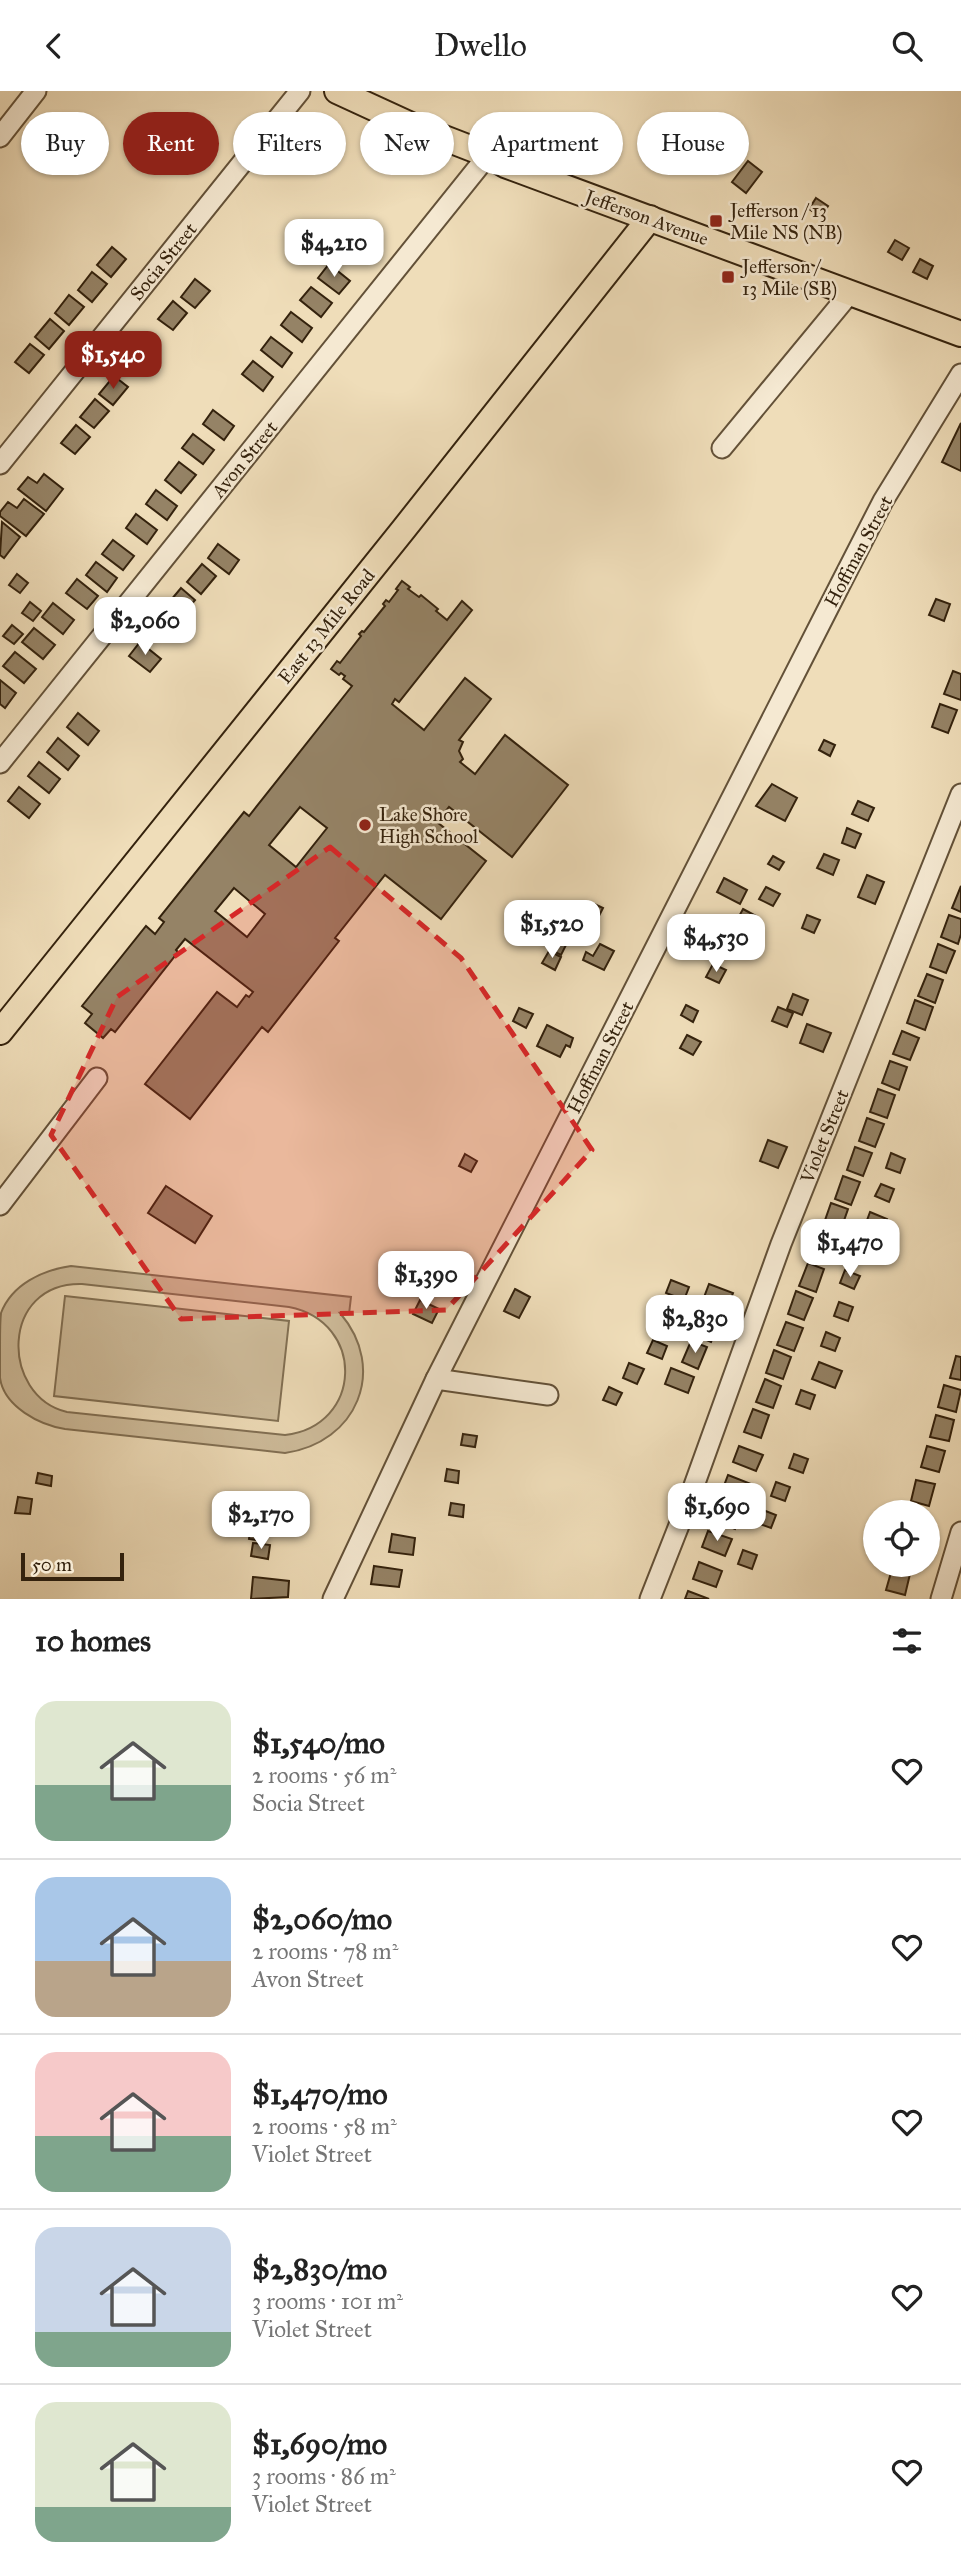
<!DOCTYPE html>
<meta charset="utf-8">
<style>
:root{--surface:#fff;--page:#f6f6f6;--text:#222;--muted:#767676;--line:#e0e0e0;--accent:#8f2418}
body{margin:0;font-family:"IM FELL Great Primer",serif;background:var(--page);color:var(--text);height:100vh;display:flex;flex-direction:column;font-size:26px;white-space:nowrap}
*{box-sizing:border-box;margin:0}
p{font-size:23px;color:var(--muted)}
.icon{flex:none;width:38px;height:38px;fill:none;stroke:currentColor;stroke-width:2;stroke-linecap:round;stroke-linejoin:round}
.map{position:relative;height:1508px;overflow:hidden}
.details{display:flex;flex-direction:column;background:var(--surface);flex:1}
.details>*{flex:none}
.top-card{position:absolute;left:21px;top:21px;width:920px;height:63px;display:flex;gap:14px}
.buttons{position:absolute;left:863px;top:1409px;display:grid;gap:14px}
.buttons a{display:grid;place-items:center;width:77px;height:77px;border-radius:50%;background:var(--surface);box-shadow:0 2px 5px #0004;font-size:35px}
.scale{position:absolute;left:21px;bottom:18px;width:103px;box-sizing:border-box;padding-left:7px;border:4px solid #34220d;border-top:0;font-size:19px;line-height:24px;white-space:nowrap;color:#34220d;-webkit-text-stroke:5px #f5e9d2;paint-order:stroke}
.price{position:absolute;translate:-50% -60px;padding:0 16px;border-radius:14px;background:#fff;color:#222;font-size:23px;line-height:46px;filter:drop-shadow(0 2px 4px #0008)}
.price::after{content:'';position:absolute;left:50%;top:42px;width:21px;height:16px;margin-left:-10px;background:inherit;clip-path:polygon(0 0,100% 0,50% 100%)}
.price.on{background:var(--accent);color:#fff}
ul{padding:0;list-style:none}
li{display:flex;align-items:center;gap:21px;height:175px;padding:0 35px}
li+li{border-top:2px solid var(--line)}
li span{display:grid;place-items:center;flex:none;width:196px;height:140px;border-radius:21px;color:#555}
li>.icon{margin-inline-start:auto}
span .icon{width:84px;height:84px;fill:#fffc;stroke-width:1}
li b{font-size:30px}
h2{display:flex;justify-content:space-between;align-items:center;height:84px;padding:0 35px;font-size:30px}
.chip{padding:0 24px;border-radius:32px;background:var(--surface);box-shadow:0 2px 5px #0004;font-size:24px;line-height:63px}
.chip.on{background:var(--accent);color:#fff}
header{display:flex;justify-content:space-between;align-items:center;height:91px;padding:0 35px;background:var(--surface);font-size:32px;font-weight:600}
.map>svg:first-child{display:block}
.grass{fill:#cfbd9c;stroke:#827054;stroke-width:2;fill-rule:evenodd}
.building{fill:#958366;stroke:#34220d;stroke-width:2;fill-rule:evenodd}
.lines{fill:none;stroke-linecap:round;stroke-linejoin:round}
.minor-casing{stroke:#635138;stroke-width:23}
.major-casing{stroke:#34220d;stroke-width:28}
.minor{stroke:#f5e9d2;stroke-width:19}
.major{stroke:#efddb9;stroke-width:24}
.marked{fill:#d62828;fill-opacity:0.2;stroke:#d62828;stroke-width:5;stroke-dasharray:14 9;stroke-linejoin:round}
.poi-dot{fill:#8f2418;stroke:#f5e9d2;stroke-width:2.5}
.labels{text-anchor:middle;stroke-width:5;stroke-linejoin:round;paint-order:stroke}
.poi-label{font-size:19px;fill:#34220d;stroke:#f5e9d2;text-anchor:start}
.street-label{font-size:19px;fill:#34220d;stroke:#f5e9d2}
</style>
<header><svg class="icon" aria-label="back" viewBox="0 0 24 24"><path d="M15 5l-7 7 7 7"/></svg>Dwello<svg class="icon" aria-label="search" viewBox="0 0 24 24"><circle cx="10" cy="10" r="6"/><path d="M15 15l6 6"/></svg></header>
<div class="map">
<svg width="961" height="1508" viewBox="0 0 961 1508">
<rect width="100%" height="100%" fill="#efddb9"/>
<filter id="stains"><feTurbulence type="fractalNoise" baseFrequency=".00286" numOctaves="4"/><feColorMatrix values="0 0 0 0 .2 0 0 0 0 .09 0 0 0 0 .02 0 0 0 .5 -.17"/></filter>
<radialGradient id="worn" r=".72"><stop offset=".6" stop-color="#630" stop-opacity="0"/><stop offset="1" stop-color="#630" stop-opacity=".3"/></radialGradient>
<g class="grass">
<path d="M71 1175 351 1206 349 1223 340 1222C388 1278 357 1352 285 1362L65 1338C40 1334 4 1316 0 1287 0 1277 0 1265 0 1254 0 1245 0 1231 1 1222 12 1193 43 1179 71 1175ZM82 1193 289 1216C366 1231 363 1335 285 1344L67 1321C0 1305 0 1191 82 1193Z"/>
<polygon points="65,1205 289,1230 278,1330 54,1305"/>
</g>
<g class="building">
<polygon points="748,70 762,81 746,102 732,91"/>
<polygon points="816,107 828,115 821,126 809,118"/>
<polygon points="895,149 909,157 902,169 888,161"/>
<polygon points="112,156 126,168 111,186 97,174"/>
<polygon points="920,168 933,175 927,188 913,181"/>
<polygon points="329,173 350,190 339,203 318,187"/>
<polygon points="92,181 107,193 92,211 78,199"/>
<polygon points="195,188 210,200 195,217 181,206"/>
<polygon points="311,196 332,212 321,226 300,209"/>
<polygon points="69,204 84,216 69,234 55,222"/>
<polygon points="173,210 187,222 173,239 158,228"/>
<polygon points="291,221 312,237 302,251 281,234"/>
<polygon points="50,228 64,240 49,258 35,246"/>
<polygon points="271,246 292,262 282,276 261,259"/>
<polygon points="30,253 44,264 29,282 15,271"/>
<polygon points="253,270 273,286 263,300 242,283"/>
<polygon points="114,285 128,296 113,314 99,303"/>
<polygon points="95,308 109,320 94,337 80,326"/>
<polygon points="213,319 234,335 224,349 203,333"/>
<polygon points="961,332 961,380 942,371"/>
<polygon points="76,334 90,346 75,363 61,352"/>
<polygon points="193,343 214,359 203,373 182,357"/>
<polygon points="179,371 196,384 181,402 165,389"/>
<polygon points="44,383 63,398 46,420 18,398 28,386 37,392"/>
<polygon points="156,399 177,415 167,429 146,413"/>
<polygon points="24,408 44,423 26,445 0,425 0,421 8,411 17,417"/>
<polygon points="136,423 157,439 147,453 126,437"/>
<polygon points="2,431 20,446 4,467 0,464"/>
<polygon points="113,449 134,465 123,479 102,463"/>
<polygon points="218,453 239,469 229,483 208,467"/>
<polygon points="96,471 117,487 107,501 86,484"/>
<polygon points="202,473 216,485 201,503 187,491"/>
<polygon points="17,483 28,492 20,502 9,494"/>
<polygon points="77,488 98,505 87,518 66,502"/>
<path d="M402 490 410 496 408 498 419 506 421 504 438 518 436 520 447 529 462 510 472 519 399 611 395 608 392 613 424 639 465 587 491 608 459 649 463 651 459 660 463 668 460 671 475 683 505 644 568 694 512 766 449 716 437 731 486 770 441 828 385 784 335 847 339 850 268 941 262 936 190 1028 145 993 217 901 237 916 246 904 249 906 253 901 185 848 176 859 178 861 115 941 111 938 103 947 85 932 92 923 82 915 146 835 155 843 164 831 159 827 244 721 249 725 352 595 343 588 345 585 341 582 339 584 331 578 337 570 340 572 361 545 359 543 362 540 364 541 385 515 383 513 386 509 389 511 398 499 396 498ZM300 716 327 737 296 776 269 754ZM234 797 265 823 247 846 215 820Z"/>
<polygon points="181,497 195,509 180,527 166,515"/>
<polygon points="936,508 950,513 944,530 929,524"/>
<polygon points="30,511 41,520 33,530 22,522"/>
<polygon points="53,512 74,529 63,543 42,526"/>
<polygon points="12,534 23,543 14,553 3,545"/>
<polygon points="34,537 55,554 43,568 22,551"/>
<polygon points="140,551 161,568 150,581 129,565"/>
<polygon points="15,561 36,578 24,592 3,575"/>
<polygon points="953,580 961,583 961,609 944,603"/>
<polygon points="0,589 16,602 5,617 0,613"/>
<polygon points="940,613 957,619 948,642 932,636"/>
<polygon points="78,622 99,640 88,654 67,636"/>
<polygon points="58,647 79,665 68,679 47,661"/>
<polygon points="824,649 835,654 830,665 819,659"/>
<polygon points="39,671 60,688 49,702 28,685"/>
<polygon points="772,693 797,707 785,730 756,715"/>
<polygon points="19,696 40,713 29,727 8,710"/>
<polygon points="858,710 874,717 868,730 852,723"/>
<polygon points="847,737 861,743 855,757 842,752"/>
<polygon points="824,763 839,769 833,784 817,777"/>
<polygon points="773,765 784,771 779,779 768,773"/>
<polygon points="867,784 884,791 875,813 858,806"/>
<polygon points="724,787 747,799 740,813 717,801"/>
<polygon points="961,795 961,821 952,817"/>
<polygon points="766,796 780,803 773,815 759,808"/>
<polygon points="590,811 603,817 597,829 584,822"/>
<polygon points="743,818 756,825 750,836 737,829"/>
<polygon points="807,824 820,829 814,842 802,837"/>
<polygon points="949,824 961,828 961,843 958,853 941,846"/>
<polygon points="730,847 743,853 736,866 723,860"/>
<polygon points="555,848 566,854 561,864 549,858"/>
<polygon points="600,853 614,860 604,879 583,869 586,861 593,865"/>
<polygon points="938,853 955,860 946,882 930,876"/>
<polygon points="549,860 561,866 555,879 542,872"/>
<polygon points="713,873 726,879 719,892 706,886"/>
<polygon points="927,883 943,889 935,912 918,905"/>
<polygon points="793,903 808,909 802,924 787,918"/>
<polygon points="915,909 933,916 925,939 907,932"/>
<polygon points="686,914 698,920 693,931 681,924"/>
<polygon points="778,916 793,922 787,936 772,930"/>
<polygon points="519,917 533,923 526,937 513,930"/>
<polygon points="807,933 831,942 823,961 800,952"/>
<polygon points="547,934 573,947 570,956 566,954 560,966 537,955"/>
<polygon points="902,940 919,947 910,969 893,963"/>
<polygon points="687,944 701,951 693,964 680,957"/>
<polygon points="890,970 907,976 899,999 882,992"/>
<polygon points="878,998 895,1004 887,1027 870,1021"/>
<polygon points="867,1027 884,1033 875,1056 859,1050"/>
<polygon points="768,1049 787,1056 778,1077 760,1070"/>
<polygon points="855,1056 872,1062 863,1085 847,1079"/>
<polygon points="891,1062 905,1068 900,1082 886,1077"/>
<polygon points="465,1063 477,1070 471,1081 459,1075"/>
<polygon points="843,1085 860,1091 851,1114 835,1108"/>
<polygon points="881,1093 894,1098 889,1111 875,1105"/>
<polygon points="166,1095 212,1125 195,1152 148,1122"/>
<polygon points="831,1112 848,1118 840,1141 823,1135"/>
<polygon points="870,1121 887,1128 879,1149 862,1143"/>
<polygon points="820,1143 837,1149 829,1172 812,1166"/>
<polygon points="862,1153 876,1158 871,1171 857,1166"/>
<polygon points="808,1172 824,1178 816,1201 799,1195"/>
<polygon points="845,1179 860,1185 854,1198 840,1192"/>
<polygon points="671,1189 689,1196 684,1209 666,1202"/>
<polygon points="709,1193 733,1202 727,1218 703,1209"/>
<polygon points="515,1198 530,1206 519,1227 504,1220"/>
<polygon points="796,1200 813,1207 804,1229 788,1223"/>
<polygon points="671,1207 686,1213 680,1227 665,1221"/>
<polygon points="420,1209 439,1218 432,1232 413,1223"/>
<polygon points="839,1211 853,1216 848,1230 834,1225"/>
<polygon points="702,1219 721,1227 711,1251 692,1243"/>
<polygon points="786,1231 803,1237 794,1260 777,1254"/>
<polygon points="826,1241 840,1247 835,1260 821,1255"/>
<polygon points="653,1249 667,1255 662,1268 647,1262"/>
<polygon points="691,1250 707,1256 698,1278 682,1271"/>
<polygon points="774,1259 791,1266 783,1288 766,1282"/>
<polygon points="956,1265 961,1266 961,1289 950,1287"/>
<polygon points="819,1271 842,1280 835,1297 812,1288"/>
<polygon points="629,1272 644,1278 637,1293 623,1287"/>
<polygon points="671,1277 694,1286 688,1302 665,1293"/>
<polygon points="765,1288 781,1295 773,1317 756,1311"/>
<polygon points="944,1294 961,1299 956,1321 938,1316"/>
<polygon points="609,1296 622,1302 616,1314 603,1309"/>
<polygon points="801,1299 815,1304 810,1318 796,1313"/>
<polygon points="753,1318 769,1324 761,1347 744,1341"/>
<polygon points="936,1324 954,1329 949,1350 930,1346"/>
<polygon points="463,1343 477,1345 475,1356 461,1354"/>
<polygon points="739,1355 763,1364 756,1380 733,1371"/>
<polygon points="927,1355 945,1360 939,1381 921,1376"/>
<polygon points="794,1363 808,1368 803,1382 789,1377"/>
<polygon points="447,1378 459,1380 458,1392 445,1390"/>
<polygon points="38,1382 52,1385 51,1395 36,1392"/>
<polygon points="728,1384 751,1393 745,1409 722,1400"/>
<polygon points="916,1389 935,1393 929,1415 911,1410"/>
<polygon points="776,1391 790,1396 785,1410 771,1405"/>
<polygon points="18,1406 32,1408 30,1423 15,1422"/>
<polygon points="451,1412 464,1414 463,1426 449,1424"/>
<polygon points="718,1412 741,1421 735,1438 712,1429"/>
<polygon points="763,1419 776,1424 771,1437 757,1432"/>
<polygon points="251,1434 267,1437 265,1450 249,1448"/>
<polygon points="708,1440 732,1448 725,1465 702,1456"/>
<polygon points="392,1443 415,1447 413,1464 389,1461"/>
<polygon points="253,1452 270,1454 268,1468 251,1465"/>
<polygon points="743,1459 757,1464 752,1478 738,1473"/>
<polygon points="699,1471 722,1480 716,1496 693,1488"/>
<polygon points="374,1475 402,1479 399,1496 371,1493"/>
<polygon points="892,1478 910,1483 905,1504 886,1499"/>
<polygon points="253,1486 289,1490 288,1506 251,1508"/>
<polygon points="688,1500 709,1508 685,1508"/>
</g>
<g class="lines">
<defs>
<g id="minor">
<polyline points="0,46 36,0"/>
<polyline points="722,357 850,202"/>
<polyline points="0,373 300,0"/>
<polyline points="0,672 488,64"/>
<polyline points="0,1114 97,987"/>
<polyline points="436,1288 548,1304"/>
<polyline points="333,1508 436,1288 840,494 883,410 961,283"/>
<polyline points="650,1508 687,1414 781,1153 961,703"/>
<polyline points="941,1508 961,1441"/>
</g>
<g id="major">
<polyline points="337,0 413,35 488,64 505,74 961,243"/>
<polyline points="0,941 403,439 650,127"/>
</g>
</defs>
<use href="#minor" class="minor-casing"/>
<use href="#major" class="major-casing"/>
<use href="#minor" class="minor"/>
<use href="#major" class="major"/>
</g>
<path class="marked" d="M330 756 461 867 592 1059 446 1219 181 1228 51 1044 117 906Z"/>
<g class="poi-dot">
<rect x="709" y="123" width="14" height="14" rx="3.5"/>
<rect x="721" y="179" width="14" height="14" rx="3.5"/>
<circle cx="365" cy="734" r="7"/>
</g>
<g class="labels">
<g class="poi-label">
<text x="730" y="126">Jefferson / 13<tspan x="730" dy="22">Mile NS (NB)</tspan></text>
<text x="742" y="182">Jefferson /<tspan x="742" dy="22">13 Mile (SB)</tspan></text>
<text x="379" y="730">Lake Shore<tspan x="379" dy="22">High School</tspan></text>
</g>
<g class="street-label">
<text transform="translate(647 126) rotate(20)" y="7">Jefferson Avenue</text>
<text transform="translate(163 170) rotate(-51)" y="7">Socia Street</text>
<text transform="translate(244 368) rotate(-51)" y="7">Avon Street</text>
<text transform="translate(858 460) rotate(-62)" y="7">Hoffman Street</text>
<text transform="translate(326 535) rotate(-51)" y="7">East 13 Mile Road</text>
<text transform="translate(600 966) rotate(-63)" y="7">Hoffman Street</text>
<text transform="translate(824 1045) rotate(-68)" y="7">Violet Street</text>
</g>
</g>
<rect width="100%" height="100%" filter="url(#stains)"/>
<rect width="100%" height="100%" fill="url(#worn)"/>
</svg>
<div class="buttons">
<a><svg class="icon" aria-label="locate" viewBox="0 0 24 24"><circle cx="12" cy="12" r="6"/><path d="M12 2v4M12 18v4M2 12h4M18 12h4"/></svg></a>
</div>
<div class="scale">50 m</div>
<b class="price" style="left:334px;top:188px">$4,210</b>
<b class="price on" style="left:113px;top:300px">$1,540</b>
<b class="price" style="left:145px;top:566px">$2,060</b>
<b class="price" style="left:552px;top:869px">$1,520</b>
<b class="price" style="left:716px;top:883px">$4,530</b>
<b class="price" style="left:850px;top:1188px">$1,470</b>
<b class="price" style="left:426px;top:1220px">$1,390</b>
<b class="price" style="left:695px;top:1264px">$2,830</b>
<b class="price" style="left:717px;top:1452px">$1,690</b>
<b class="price" style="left:261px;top:1460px">$2,170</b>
<div class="top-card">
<a class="chip">Buy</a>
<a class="chip on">Rent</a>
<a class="chip">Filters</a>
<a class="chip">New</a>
<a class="chip">Apartment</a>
<a class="chip">House</a>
</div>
</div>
<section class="details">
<h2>10 homes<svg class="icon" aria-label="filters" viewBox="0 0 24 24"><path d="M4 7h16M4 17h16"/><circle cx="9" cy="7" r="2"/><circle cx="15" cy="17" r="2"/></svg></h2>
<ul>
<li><span style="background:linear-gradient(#dfe7d0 60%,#7fa58c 0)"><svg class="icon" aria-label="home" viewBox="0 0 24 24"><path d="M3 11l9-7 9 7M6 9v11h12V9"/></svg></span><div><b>$1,540/mo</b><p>2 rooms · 56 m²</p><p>Socia Street</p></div><svg class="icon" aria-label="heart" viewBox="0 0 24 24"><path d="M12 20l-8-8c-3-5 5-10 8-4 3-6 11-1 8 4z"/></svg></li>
<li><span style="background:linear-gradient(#a9c7e8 60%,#b9a48a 0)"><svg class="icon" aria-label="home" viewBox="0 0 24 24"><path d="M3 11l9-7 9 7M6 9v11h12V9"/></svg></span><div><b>$2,060/mo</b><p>2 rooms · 78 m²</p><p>Avon Street</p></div><svg class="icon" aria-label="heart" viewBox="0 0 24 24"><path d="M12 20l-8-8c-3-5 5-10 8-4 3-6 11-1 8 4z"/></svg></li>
<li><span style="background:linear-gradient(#f6c9c9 60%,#7fa58c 0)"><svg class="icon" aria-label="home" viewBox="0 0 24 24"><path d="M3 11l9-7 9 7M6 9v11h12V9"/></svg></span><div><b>$1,470/mo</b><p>2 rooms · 58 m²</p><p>Violet Street</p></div><svg class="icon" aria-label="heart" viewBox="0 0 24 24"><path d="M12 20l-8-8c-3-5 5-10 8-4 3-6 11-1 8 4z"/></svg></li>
<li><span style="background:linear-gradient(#c9d6e8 75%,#7fa58c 0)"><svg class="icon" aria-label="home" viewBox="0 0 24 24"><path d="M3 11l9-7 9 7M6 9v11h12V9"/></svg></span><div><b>$2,830/mo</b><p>3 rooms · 101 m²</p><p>Violet Street</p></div><svg class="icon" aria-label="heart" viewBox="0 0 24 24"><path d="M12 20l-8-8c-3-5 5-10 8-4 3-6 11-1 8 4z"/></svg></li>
<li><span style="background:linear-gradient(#dfe7d0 75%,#7fa58c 0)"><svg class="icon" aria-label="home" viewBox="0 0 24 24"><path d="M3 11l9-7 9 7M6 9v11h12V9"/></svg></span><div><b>$1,690/mo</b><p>3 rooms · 86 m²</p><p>Violet Street</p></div><svg class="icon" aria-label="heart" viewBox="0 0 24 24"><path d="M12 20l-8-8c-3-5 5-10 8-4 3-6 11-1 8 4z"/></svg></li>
</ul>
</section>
